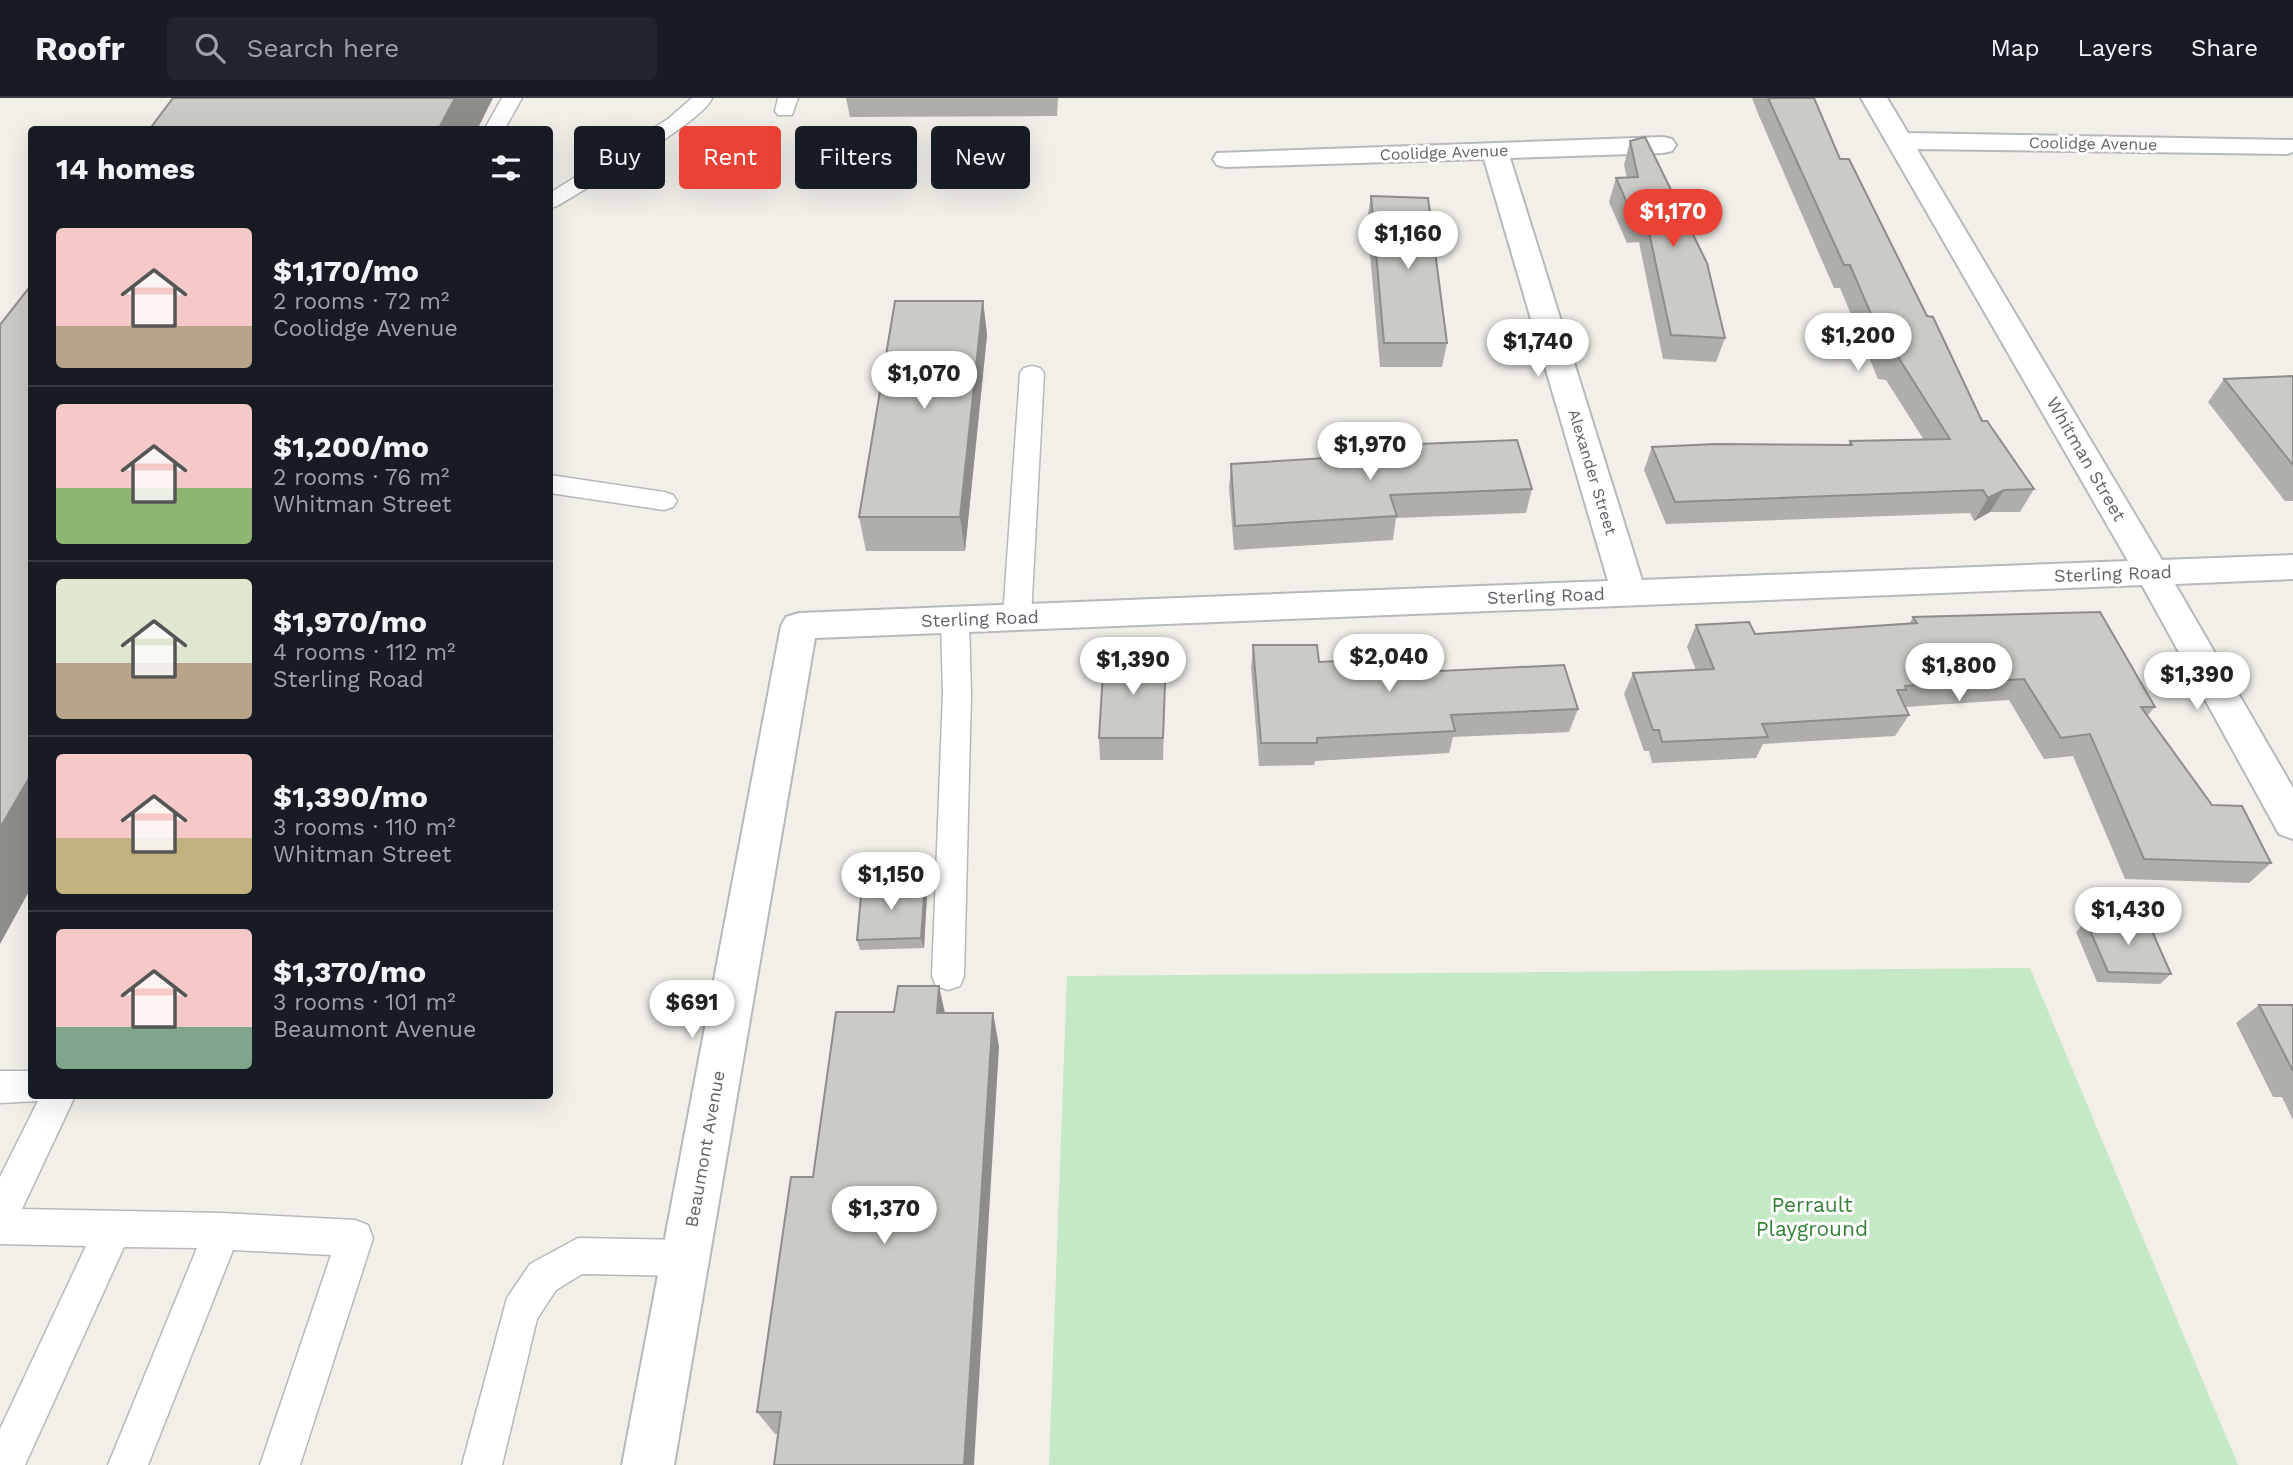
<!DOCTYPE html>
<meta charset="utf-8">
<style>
:root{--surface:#171b24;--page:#20242c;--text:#f1f3f6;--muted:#9ea1a6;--line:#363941;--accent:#ea4335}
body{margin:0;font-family:"Work Sans",sans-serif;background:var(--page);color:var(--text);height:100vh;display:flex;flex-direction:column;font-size:26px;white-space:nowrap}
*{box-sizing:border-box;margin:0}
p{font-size:23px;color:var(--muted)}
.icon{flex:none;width:38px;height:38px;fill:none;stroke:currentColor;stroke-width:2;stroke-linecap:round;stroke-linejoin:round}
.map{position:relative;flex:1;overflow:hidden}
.side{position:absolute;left:28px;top:28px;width:525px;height:973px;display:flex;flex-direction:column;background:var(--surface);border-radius:7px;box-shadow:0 7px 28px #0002}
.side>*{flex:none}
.guide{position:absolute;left:574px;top:28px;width:665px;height:63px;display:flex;gap:14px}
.price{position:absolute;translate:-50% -60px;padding:0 16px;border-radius:24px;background:#fff;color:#222;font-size:23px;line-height:46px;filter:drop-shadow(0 2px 4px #0008)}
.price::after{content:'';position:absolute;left:50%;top:42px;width:21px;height:16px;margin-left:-10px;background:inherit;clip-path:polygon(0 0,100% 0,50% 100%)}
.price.active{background:var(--accent);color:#fff}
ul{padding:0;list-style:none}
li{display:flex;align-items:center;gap:21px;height:175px;padding:0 28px}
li+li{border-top:2px solid var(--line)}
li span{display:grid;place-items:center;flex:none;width:196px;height:140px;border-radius:7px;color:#555}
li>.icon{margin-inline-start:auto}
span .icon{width:84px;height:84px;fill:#fffc;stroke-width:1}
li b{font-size:30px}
h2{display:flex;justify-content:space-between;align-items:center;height:84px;padding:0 28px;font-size:30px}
.pill{padding:0 24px;border-radius:7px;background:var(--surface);box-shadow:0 7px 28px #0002;font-size:24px;line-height:63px}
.pill.active{background:var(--accent);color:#fff}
header{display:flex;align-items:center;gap:42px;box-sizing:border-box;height:98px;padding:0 35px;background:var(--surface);border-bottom:2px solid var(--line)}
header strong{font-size:33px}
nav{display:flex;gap:38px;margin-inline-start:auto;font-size:24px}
.search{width:490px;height:63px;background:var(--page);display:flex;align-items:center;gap:18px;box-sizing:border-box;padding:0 24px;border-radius:7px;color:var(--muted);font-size:26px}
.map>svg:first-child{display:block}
.green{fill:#c5e8c5}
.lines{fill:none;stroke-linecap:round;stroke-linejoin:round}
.lane-casing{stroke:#b5b8bc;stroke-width:3}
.street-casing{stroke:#b5b8bc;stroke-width:4}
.lane{fill:#fff;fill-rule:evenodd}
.street{fill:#fff;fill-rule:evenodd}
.wall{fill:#afaea9}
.shaded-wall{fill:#8f8d8a}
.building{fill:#cccac5;stroke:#8f8d8a;stroke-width:2}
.labels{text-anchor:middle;stroke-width:6;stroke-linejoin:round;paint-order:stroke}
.far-street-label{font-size:16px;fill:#5f6368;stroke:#fff}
.street-label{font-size:18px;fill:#5f6368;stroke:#fff}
.near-park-label{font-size:21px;fill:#348238;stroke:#fff}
</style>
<header>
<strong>Roofr</strong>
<div class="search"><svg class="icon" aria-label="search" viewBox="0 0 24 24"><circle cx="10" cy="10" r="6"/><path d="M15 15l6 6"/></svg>Search here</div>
<nav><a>Map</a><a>Layers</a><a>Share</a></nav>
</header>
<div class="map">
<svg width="2293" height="1367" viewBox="0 0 2293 1367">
<rect width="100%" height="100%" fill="#f1efe8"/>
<polygon class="green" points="2030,870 2238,1367 1049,1367 1067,878"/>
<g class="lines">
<defs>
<g id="lane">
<polygon points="502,0 522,0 504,32 484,32"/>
<path d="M692 0H712C707 21 582 93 557 108L550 110V95L668 21Z"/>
<polygon points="778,0 798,0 792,17 778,17 775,13"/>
<polygon points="1032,268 1040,270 1044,275 1031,519 1027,526 1017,529 1007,526 1003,519 1020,275 1024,270"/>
<polygon points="550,377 664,394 673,397 677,403 673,409 664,412 550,395"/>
<polygon points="955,511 965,514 969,521 971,596 964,878 960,888 948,892 936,888 932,878 943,596 941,521 945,514"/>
<polygon points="0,973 32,973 32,998 75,998 22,1111 222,1115 355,1122 368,1127 373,1140 300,1367 260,1367 331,1157 233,1152 148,1367 108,1367 197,1150 124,1149 25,1367 0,1367 0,1331 86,1148 0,1146 0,1079 38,1003 0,1005"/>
<polygon points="578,1140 686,1142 699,1147 705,1160 699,1173 686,1178 582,1176 556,1192 537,1221 502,1367 462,1367 507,1200 530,1166"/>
</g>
<polygon id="street" points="1861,0 1887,0 1908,35 2293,42 2293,54 2287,56 1917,51 2162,462 2293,457 2293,481 2175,486 2293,690 2293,741 2279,736 2142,487 815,540 674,1367 622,1367 781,528 786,519 799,515 1608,483 1484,61 1226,69 1217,67 1213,61 1217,55 1663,39 1672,41 1676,47 1672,53 1663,55 1510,60 1642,482 2128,463"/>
</defs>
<use href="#lane" class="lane-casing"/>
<use href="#street" class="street-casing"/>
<use href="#lane" class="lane"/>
<use href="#street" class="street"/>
</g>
<g class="wall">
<polygon points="846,0 1058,0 1057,18 850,19"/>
<polygon points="1752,0 1814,0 1840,61 1927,218 1982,323 2034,391 2020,414 1990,414 1974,423 1970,415 1666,426 1644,372 1652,349 1848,347 1850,343 1924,342 1886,282 1878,281 1840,190 1834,190 1759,18"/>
<polygon points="1630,43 1725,240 1716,264 1663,261 1639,144 1627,145 1609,104 1616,80 1627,80 1624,67"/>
<polygon points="1371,98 1447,245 1442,269 1380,269 1367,122"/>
<polygon points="983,203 987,237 965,453 866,453 859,419"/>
<polygon points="2293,278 2293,403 2285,403 2208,304 2224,281"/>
<polygon points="1419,346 1532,391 1526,415 1396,420 1393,442 1234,452 1229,390 1231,366 1417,354"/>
<polygon points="1913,519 2155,609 2147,618 2212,707 2271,765 2249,785 2125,781 2073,658 2044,661 2009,602 1905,609 1909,617 1895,638 1763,646 1756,660 1652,665 1649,653 1644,653 1624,596 1633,575 1696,572 1687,549 1696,527 1755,536 1909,526"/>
<polygon points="1253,547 1319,564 1440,573 1578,611 1569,634 1453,639 1449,655 1315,663 1314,667 1259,668 1251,570"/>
<polygon points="1166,558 1163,662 1100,662 1099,640"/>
<polygon points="927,796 924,850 860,852 857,842"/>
<polygon points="2086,823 2171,876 2160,886 2097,884 2076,834"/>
<polygon points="2259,907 2293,907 2293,1022 2282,999 2273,999 2236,925"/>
<polygon points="945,915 993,915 999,949 778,1336 775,1336 757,1314 813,1079"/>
</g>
<g class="shaded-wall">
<polygon points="455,0 493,0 477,32 438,32"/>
<polygon points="983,203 987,237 965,453 960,419"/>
<polygon points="2004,392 1990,414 1974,423 1988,400"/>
<polygon points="32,675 32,788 0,846 0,730"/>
<polygon points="925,785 927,796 924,850 921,840"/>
<polygon points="939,888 947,924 937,915"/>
<polygon points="993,915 999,949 974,1367 964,1367"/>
</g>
<g class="building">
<polygon points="173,0 455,0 438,32 149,32"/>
<polygon points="1768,0 1814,0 1840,61 1849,61 1927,218 1933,219 1982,323 1987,323 2034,391 2004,392 1988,400 1983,392 1675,404 1652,349 1716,346 1852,347 1850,343 1950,341 1898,259 1889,258 1850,167 1844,167"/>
<polygon points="1645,39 1707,165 1725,240 1671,237 1646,120 1634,121 1616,80 1638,79 1630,43"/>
<polygon points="1371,98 1428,100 1447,245 1384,245"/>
<polygon points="32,186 32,675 0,730 0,227"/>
<polygon points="895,203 983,203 960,419 859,419"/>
<polygon points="2293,278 2293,367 2224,281"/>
<polygon points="1517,342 1532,391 1390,397 1397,418 1235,428 1231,366 1421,354 1419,346"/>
<polygon points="2100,514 2155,609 2141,609 2212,707 2242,708 2271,765 2144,761 2090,636 2061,640 2024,581 1905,588 1906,592 1897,592 1909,617 1762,626 1768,639 1662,644 1659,632 1653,632 1633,575 1714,571 1696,527 1749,524 1755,536 1917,525 1913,519"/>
<polygon points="1253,547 1317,547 1319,564 1436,558 1440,573 1564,567 1578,611 1451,617 1455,633 1317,640 1317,645 1261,645"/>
<polygon points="1104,557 1166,558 1163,640 1099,640"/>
<polygon points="925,785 921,840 857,842 862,787"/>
<polygon points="2086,823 2148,824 2171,876 2108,874"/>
<polygon points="898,888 939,888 937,915 993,915 964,1367 774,1367 781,1314 757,1314 791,1079 813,1079 836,914 894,914"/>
<polygon points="2259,907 2293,907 2293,973"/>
</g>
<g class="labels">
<g class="far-street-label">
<text transform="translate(2093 45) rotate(1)" y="6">Coolidge Avenue</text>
<text transform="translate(1444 54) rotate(-2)" y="6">Coolidge Avenue</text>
<text transform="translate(1593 374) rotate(73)" y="6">Alexander Street</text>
</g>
<g class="street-label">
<text transform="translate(2086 361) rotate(60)" y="6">Whitman Street</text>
<text transform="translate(2113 476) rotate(-2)" y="6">Sterling Road</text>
<text transform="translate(1546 498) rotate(-2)" y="6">Sterling Road</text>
<text transform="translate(980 521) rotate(-2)" y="6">Sterling Road</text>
<text transform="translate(705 1051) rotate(-80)" y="6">Beaumont Avenue</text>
</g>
<g class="near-park-label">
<text x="1812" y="1114">Perrault<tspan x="1812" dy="24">Playground</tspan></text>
</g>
</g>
</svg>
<b class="price active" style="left:1673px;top:151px">$1,170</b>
<b class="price" style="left:1408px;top:173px">$1,160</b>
<b class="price" style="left:1858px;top:275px">$1,200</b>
<b class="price" style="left:1538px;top:281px">$1,740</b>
<b class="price" style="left:924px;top:313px">$1,070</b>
<b class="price" style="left:1370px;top:384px">$1,970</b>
<b class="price" style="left:1389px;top:596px">$2,040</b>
<b class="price" style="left:1133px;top:599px">$1,390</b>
<b class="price" style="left:1959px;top:605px">$1,800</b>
<b class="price" style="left:2197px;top:614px">$1,390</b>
<b class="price" style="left:891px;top:814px">$1,150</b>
<b class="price" style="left:2128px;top:849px">$1,430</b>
<b class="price" style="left:692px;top:942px">$691</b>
<b class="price" style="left:884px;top:1148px">$1,370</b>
<div class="guide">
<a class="pill">Buy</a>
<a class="pill active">Rent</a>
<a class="pill">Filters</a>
<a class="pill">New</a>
</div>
<section class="side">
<h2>14 homes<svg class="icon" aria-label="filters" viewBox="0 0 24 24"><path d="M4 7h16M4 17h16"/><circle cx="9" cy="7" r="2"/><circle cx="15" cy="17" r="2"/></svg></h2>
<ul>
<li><span style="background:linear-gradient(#f6c9c9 70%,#b9a48a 0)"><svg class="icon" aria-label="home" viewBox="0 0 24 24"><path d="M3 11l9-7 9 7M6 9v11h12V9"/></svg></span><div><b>$1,170/mo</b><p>2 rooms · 72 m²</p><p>Coolidge Avenue</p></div></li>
<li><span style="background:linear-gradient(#f6c9c9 60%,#8fb573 0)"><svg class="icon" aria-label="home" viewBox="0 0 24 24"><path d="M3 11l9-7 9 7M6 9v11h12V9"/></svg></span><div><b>$1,200/mo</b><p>2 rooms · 76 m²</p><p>Whitman Street</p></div></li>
<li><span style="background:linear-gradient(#dfe7d0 60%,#b9a48a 0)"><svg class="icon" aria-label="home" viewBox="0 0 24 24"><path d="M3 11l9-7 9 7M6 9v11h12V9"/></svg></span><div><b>$1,970/mo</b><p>4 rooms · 112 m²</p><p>Sterling Road</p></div></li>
<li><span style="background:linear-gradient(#f6c9c9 60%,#c2b280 0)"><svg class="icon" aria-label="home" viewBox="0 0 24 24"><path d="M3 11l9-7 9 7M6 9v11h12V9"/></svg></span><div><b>$1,390/mo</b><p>3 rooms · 110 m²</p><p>Whitman Street</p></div></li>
<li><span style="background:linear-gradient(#f6c9c9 70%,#7fa58c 0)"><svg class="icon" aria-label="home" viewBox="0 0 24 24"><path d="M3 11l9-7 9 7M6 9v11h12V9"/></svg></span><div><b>$1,370/mo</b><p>3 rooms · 101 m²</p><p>Beaumont Avenue</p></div></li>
</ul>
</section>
</div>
